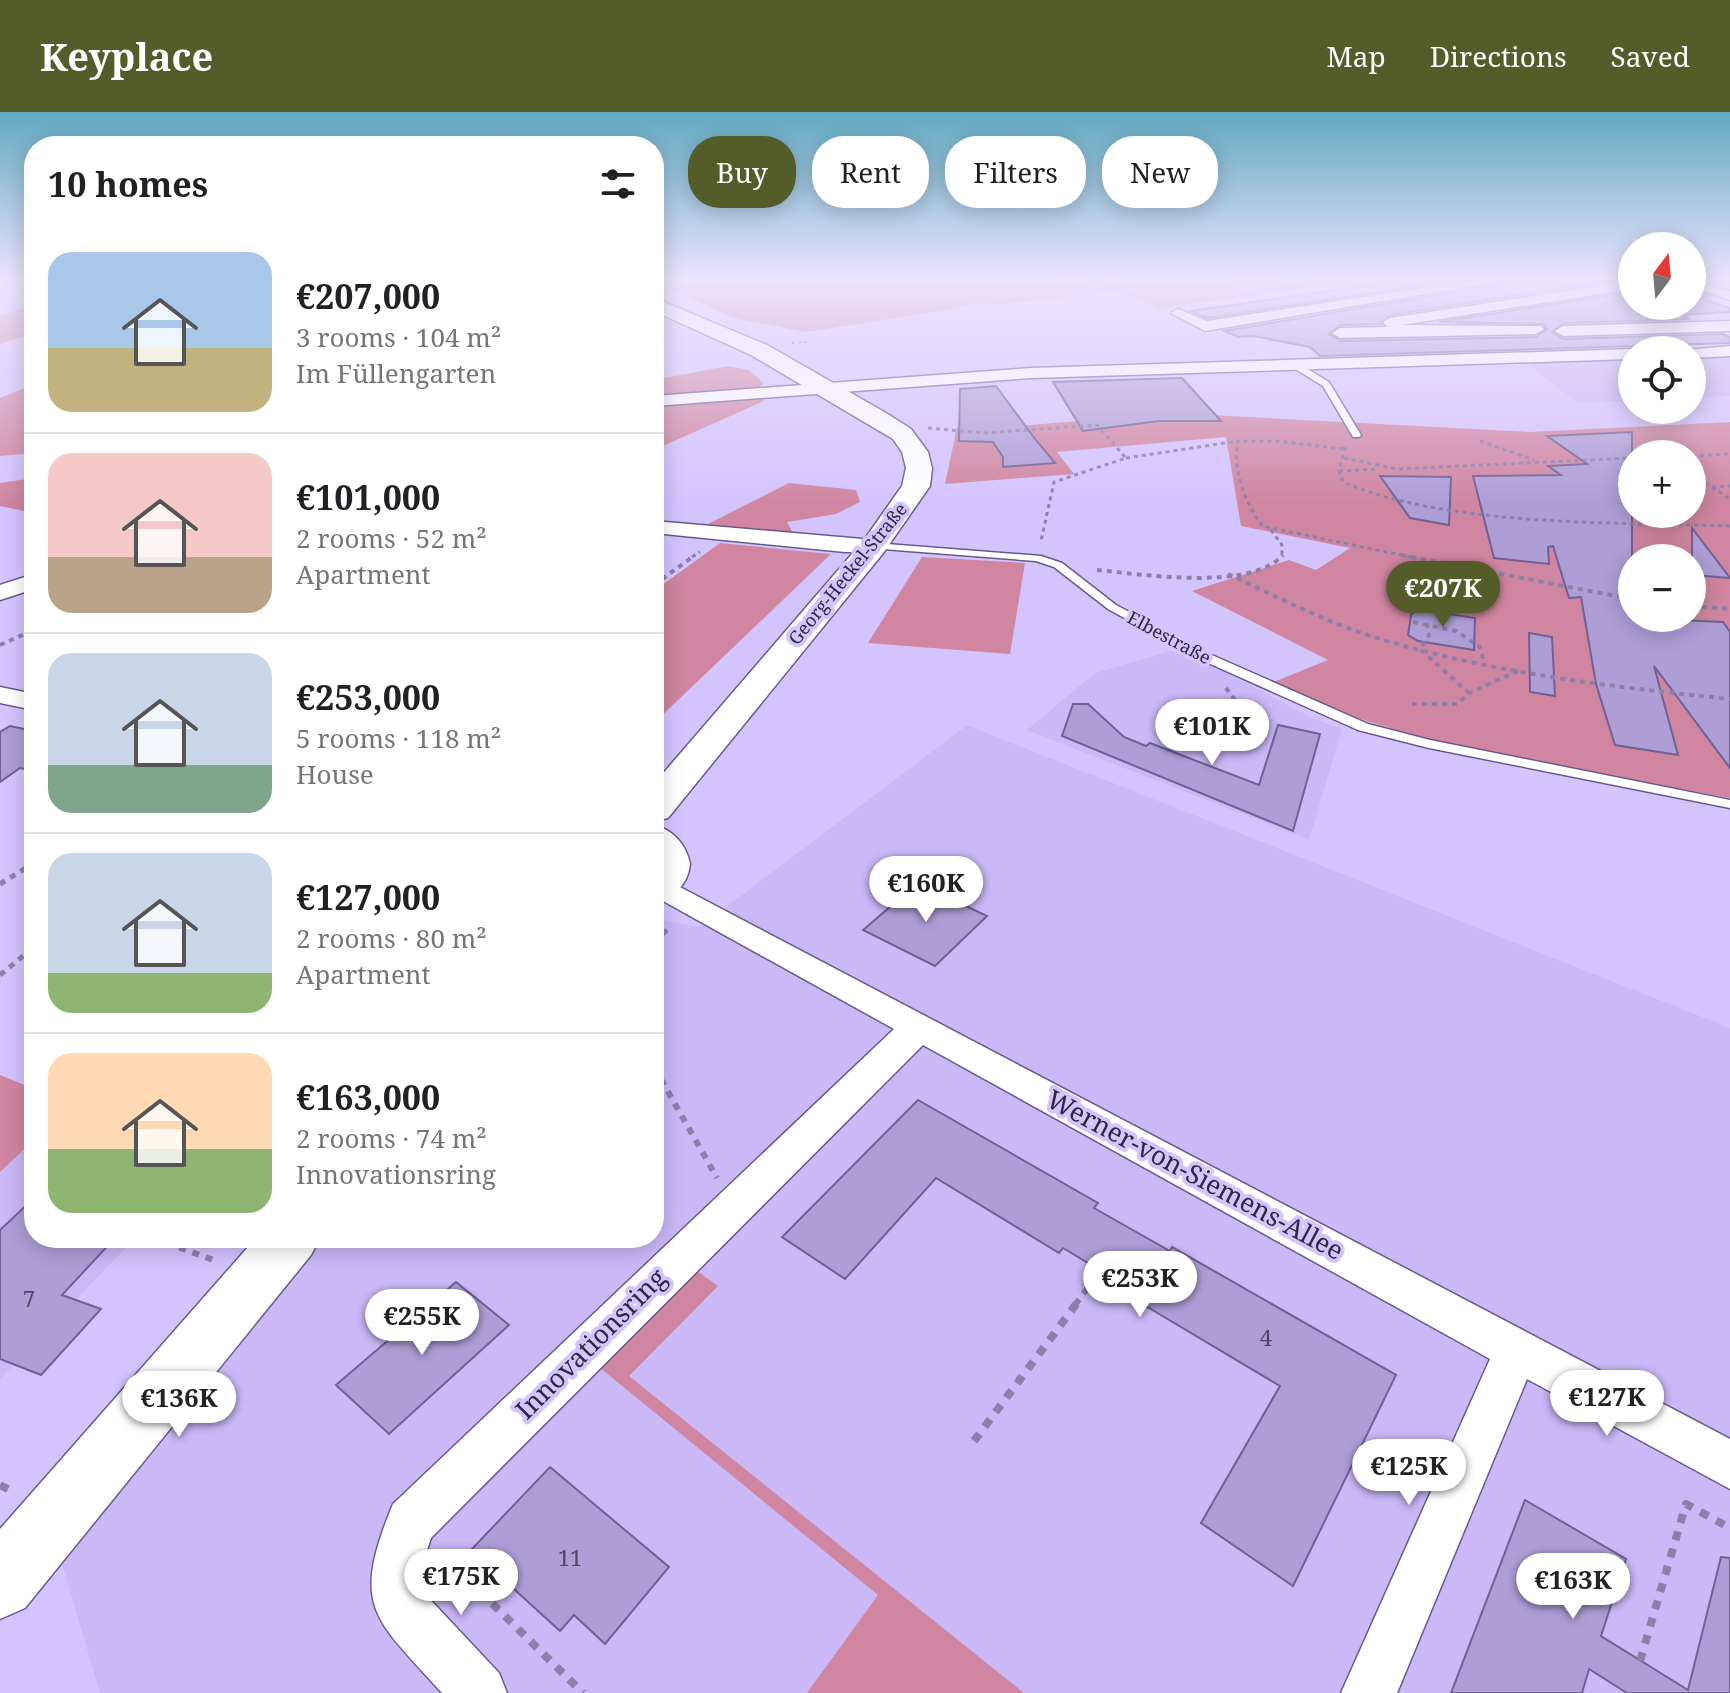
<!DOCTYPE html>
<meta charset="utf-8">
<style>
:root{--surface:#fff;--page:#f6f6f6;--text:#202124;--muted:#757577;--line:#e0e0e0;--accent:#545c2a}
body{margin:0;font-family:"Noto Serif",serif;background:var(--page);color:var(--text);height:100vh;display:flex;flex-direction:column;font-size:30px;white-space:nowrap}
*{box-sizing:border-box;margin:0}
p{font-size:26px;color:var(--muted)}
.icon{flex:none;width:44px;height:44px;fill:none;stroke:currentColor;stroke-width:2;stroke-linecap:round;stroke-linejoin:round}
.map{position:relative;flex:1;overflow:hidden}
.panel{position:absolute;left:24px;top:24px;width:640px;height:1112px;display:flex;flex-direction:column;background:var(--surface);border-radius:32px;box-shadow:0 4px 20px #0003}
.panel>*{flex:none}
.guide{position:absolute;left:688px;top:24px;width:760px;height:72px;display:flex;gap:16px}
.needle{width:52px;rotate:16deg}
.fabs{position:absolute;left:1618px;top:120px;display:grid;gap:16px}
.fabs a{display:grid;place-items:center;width:88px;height:88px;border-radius:50%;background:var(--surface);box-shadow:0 4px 20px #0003;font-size:40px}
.price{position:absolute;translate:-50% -68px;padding:0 18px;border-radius:28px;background:#fff;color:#222;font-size:26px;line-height:52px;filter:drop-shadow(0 2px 4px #0008)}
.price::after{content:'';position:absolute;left:50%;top:48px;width:24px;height:18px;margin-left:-12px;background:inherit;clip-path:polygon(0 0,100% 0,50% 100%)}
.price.on{background:var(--accent);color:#fff}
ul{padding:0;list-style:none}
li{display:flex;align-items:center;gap:24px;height:200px;padding:0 24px}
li+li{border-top:2px solid var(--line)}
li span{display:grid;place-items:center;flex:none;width:224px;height:160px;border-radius:24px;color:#555}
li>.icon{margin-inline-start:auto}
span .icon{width:96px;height:96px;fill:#fffc;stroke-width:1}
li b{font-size:34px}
h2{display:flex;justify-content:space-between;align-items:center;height:96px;padding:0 24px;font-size:34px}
.tag{padding:0 28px;border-radius:32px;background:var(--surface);box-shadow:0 4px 20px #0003;font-size:28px;line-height:72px}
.tag.on{background:var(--accent);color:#fff}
header{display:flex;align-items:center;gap:48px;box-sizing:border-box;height:112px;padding:0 40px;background:var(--accent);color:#fff}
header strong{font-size:38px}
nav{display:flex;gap:44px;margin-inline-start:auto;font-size:28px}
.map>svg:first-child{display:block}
.built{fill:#cab8f7}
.green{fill:#d086a0;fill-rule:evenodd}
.building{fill:#ae9ed6;stroke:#706195;stroke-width:2}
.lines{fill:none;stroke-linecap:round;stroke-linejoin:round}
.lane-casing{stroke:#695a8c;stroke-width:3}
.street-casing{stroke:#695a8c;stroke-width:3}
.secondary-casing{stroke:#695a8c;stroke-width:3}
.path-far5{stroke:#8c80ab;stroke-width:2;stroke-dasharray:3 3;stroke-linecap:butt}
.path-far4{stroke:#8c80ab;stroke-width:3;stroke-dasharray:4 4;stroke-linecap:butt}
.path-far3{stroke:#8c80ab;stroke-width:4;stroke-dasharray:5 5;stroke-linecap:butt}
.path-far2{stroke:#8c80ab;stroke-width:5;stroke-dasharray:6 6;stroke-linecap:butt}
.path-far1{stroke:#8c80ab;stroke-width:6;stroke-dasharray:7 7;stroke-linecap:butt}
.path{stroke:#8c80ab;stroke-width:8;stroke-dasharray:9 9;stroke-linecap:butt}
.lane{fill:#fff;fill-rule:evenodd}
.street{fill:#fff;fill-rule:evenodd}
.secondary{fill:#fff;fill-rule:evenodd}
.labels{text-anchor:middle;stroke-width:8;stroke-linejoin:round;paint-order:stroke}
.far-street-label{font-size:18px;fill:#2f283f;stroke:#d4c4fe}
.near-number-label{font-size:22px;fill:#4f4665}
.near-street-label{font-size:26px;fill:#2f283f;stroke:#d4c4fe}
</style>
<header>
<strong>Keyplace</strong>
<nav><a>Map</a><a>Directions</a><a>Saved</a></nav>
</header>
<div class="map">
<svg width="1730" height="1581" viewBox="0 0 1730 1581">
<rect width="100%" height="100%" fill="#d4c4fe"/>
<g class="built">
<polygon points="1730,241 1730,284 1692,286 1692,242"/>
<polygon points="1632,244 1632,289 1578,291 1522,248"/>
<polygon points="1181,536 1310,605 1342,617 1309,728 1027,618 1095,561"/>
<polygon points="967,613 1730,916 1730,1581 100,1581 60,1445 319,1126 654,1126 654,807 700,815"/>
<polygon points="0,963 34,977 34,1126 135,1126 0,1267"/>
</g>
<g class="green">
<polygon points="654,169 1226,169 1246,178 1313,169 1357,169 1160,196 1122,179 1003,192 972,191 954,197 806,220 733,206"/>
<polygon points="34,193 34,221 0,232 0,204"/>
<polygon points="728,254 749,258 764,272 750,280 654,286 654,268"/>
<polygon points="34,272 34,341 0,344 0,286"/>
<polygon points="759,286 764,289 654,338 654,292"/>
<path d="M1173 301 1530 320 1730 310V686C1575 656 1414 637 1269 572L1328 548 1192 479 1289 448 1316 458 1350 436 1241 414 1226 325 1057 340 1074 362 945 372 957 315 984 317ZM1632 342H1692V402H1632ZM1632 446H1692V506H1632Z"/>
<polygon points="34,366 34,401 0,394 0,371"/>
<polygon points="789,371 856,378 860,390 836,402 787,410 795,424 704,414"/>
<polygon points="720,431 831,442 654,611 654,479"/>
<polygon points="922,445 1025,451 1010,542 868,531"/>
<polygon points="0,963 34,977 34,1028 0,1060"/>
<polygon points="697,1159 718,1174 629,1264 1024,1581 807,1581 878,1483 599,1255"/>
</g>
<g class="building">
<polygon points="1521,169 1611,169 1390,203 1381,212 1340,213 1329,222 1340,229 1536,225 1547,217 1543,212 1439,210 1632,180 1632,194 1692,194 1692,178 1710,184 1699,186 1730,196 1730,200 1681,203 1690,207 1563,211 1552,220 1563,227 1723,222 1730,225 1730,231 1320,244 1310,235 1254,224 1238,225 1224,219"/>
<polygon points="1384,171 1419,174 1207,206 1191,199"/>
<polygon points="1182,266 1221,309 1159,309 1083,319 1053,270"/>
<polygon points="996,274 1035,327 1055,351 1003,355 1003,345 993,330 959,329 960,277"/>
<polygon points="1632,320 1632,506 1723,510 1730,520 1730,656 1654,554 1678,643 1615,633 1596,572 1581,485 1569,486 1553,434 1548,435 1549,452 1494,446 1473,364 1561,363 1548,354 1587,352 1547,324"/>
<polygon points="1380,364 1451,365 1449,413 1410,406"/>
<polygon points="1692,416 1730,466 1692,463"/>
<polygon points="1417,497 1475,506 1474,538 1418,529 1408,523 1411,503"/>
<polygon points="1529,521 1552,525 1555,584 1530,580"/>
<polygon points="1073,592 1088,592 1124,625 1146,634 1150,631 1259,673 1278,613 1320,622 1293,719 1062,624"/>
<polygon points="10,614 34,619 34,659 20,656 0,670 0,620"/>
<polygon points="918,771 987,804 935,854 863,818"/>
<polygon points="918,988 1098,1091 1094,1096 1131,1117 1170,1139 1172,1135 1396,1263 1293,1474 1201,1411 1280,1274 1139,1190 1143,1184 1063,1136 1059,1141 936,1066 845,1167 782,1125"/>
<polygon points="34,1086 34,1126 115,1126 62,1183 101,1197 41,1263 0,1247 0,1118"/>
<polygon points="456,1170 509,1213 389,1322 336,1273"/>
<polygon points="550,1355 669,1455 605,1532 574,1503 560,1519 471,1438"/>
<polygon points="1525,1388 1626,1447 1601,1524 1688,1578 1721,1445 1730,1446 1730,1581 1627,1581 1589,1557 1582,1581 1451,1581"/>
</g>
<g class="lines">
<defs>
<g id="lane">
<polygon points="1292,251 1298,251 1329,270 1361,323 1359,325 1353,325 1323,274 1292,255"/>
<polygon points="874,431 1041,444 1062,451 1116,493 1205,540 1368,612 1430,628 1730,688 1730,696 1429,636 1358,618 1197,546 1108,497 1054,455 1036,449 870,436 870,432"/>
</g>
<g id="street">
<polygon points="1468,169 1503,169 1205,219 1171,201 1178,197 1207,209"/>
<polygon points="1632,169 1632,177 1402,213 1541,214 1544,217 1536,222 1340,226 1332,221 1340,216 1387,215 1383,210 1390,206"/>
<polygon points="1692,169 1730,179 1730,188 1692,175"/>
<polygon points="1730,209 1730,219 1563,224 1555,219 1563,214"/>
<polygon points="1730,234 1730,244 1692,246 1692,238 1686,238"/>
<polygon points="1632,237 1635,238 1632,238 1632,247 1031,266 654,294 654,284 1031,256"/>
<polygon points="654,409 874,428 885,434 874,440 845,440 654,421"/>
<polygon points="34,462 34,477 0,488 0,473"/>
<polygon points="0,575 34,582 34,598 0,591"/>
<path d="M659 764 1730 1327V1377L1527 1267 1397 1581H1341L1490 1247 923 933 431 1426 424 1447 425 1482 499 1561 507 1581H442C374 1505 350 1496 393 1392L894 917 654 784V765Z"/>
</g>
<g id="secondary">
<polygon points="654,186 767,233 886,301 911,317 928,340 932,356 930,374 884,440 668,706 654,709 654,672 864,428 902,374 906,356 902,340 893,327 751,243 654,199"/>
<path d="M654 713C673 718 686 732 690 752 688 773 673 786 654 791Z"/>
<polygon points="256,1126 320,1126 311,1143 25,1496 0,1507 0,1417"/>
</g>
</defs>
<use href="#lane" class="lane-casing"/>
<use href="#street" class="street-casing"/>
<use href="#secondary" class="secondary-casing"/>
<g class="path-far5">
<polyline points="1095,169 1158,195"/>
<polyline points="1104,171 1119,169"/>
<polyline points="1066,176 1090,172"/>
<polyline points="792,231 808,230"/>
</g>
<g class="path-far4">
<polyline points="928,316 984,321 1097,313 1126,346 1054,370 1041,429"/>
<polyline points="1480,329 1534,348"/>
<path d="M1345 335 1339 359 1343 370C1448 415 1615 410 1730 414"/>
<path d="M1343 337 1278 329H1238C1232 358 1245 390 1262 414L1411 445"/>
<polyline points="1692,344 1730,342"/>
<polyline points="1126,346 1238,329"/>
<polyline points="1344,346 1397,357 1632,346"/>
<polyline points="1339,359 1378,357"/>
<polyline points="1692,362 1730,387"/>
<polyline points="1712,375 1730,374"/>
<polyline points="1271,418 1282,433 1282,445"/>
<polyline points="692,445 700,440"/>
</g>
<g class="path-far3">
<polyline points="1401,443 1632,487"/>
<path d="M1097 458C1141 462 1250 480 1283 443"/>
<path d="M1228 462C1278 485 1327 511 1380 527 1494 561 1612 575 1730 587"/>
<polyline points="654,473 695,443"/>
<polyline points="1692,494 1730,497"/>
<polyline points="1413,510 1456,519 1480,535 1484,551"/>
<polyline points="1427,511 1429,523 1420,537 1469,581"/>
<polyline points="0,533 34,518"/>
<polyline points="1226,576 1268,632"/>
<polyline points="1412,592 1457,592 1469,581 1518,559"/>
</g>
<g class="path-far2">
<polyline points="0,772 34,751"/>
<polyline points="654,830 667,818"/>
<polyline points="0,863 34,835"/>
</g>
<g class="path-far1">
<polyline points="654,955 717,1066"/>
<polyline points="153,1126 216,1149"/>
<polyline points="1075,1193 1100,1159"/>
</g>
<g class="path">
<polyline points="974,1329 1077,1191"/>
<polyline points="0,1373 13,1380"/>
<polyline points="441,1441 583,1581"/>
<polyline points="1640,1549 1686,1392 1730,1416"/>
</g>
<use href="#lane" class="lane"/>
<use href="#street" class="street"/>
<use href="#secondary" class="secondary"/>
</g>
<linearGradient id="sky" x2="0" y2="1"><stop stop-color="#61a9c0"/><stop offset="0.43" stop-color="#ece4ff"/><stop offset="1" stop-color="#ece4ff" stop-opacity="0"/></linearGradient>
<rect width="1730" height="391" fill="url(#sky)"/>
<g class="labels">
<g class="far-street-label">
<text transform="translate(848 462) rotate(-51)" y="6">Georg-Heckel-Straße</text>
<text transform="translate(1169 526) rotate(28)" y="6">Elbestraße</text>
</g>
<g class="near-number-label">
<text x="29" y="1195">7</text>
<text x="1266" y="1234">4</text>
<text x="570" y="1454">11</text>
</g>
<g class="near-street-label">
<text transform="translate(1195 1063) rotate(28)" y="9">Werner-von-Siemens-Allee</text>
<text transform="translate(591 1232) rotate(-45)" y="9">Innovationsring</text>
</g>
</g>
</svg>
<div class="fabs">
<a><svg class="needle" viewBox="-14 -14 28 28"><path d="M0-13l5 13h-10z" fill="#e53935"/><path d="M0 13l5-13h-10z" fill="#757577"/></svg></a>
<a><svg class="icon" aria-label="locate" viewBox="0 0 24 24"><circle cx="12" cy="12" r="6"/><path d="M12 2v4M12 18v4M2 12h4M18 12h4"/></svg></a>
<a>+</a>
<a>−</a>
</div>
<b class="price on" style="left:1443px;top:517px">€207K</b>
<b class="price" style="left:1212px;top:655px">€101K</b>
<b class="price" style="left:926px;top:812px">€160K</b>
<b class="price" style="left:1140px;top:1207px">€253K</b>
<b class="price" style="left:422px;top:1245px">€255K</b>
<b class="price" style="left:1607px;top:1326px">€127K</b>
<b class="price" style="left:179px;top:1327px">€136K</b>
<b class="price" style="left:1409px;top:1395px">€125K</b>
<b class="price" style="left:461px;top:1505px">€175K</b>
<b class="price" style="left:1573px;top:1509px">€163K</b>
<div class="guide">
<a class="tag on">Buy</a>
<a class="tag">Rent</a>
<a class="tag">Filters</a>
<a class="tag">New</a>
</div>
<section class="panel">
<h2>10 homes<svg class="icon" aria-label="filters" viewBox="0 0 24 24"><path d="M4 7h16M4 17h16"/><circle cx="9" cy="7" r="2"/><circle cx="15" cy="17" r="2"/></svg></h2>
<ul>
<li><span style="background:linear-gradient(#a9c7e8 60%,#c2b280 0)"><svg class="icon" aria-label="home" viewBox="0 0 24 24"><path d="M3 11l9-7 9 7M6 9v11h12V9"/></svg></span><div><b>€207,000</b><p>3 rooms · 104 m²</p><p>Im Füllengarten</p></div></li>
<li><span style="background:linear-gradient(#f6c9c9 65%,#b9a48a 0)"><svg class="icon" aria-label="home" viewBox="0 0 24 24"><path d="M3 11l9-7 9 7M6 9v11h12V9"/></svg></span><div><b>€101,000</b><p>2 rooms · 52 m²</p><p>Apartment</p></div></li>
<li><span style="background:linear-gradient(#c9d6e8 70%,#7fa58c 0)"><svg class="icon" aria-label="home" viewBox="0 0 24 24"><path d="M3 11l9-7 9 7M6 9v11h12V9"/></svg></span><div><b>€253,000</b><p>5 rooms · 118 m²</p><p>House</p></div></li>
<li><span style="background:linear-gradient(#c9d6e8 75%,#8fb573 0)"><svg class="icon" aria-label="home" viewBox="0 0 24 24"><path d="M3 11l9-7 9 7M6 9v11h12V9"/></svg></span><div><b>€127,000</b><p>2 rooms · 80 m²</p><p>Apartment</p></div></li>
<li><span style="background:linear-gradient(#ffd9b3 60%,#8fb573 0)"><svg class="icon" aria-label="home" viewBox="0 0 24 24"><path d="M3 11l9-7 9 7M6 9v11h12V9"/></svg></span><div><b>€163,000</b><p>2 rooms · 74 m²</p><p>Innovationsring</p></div></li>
</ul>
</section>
</div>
